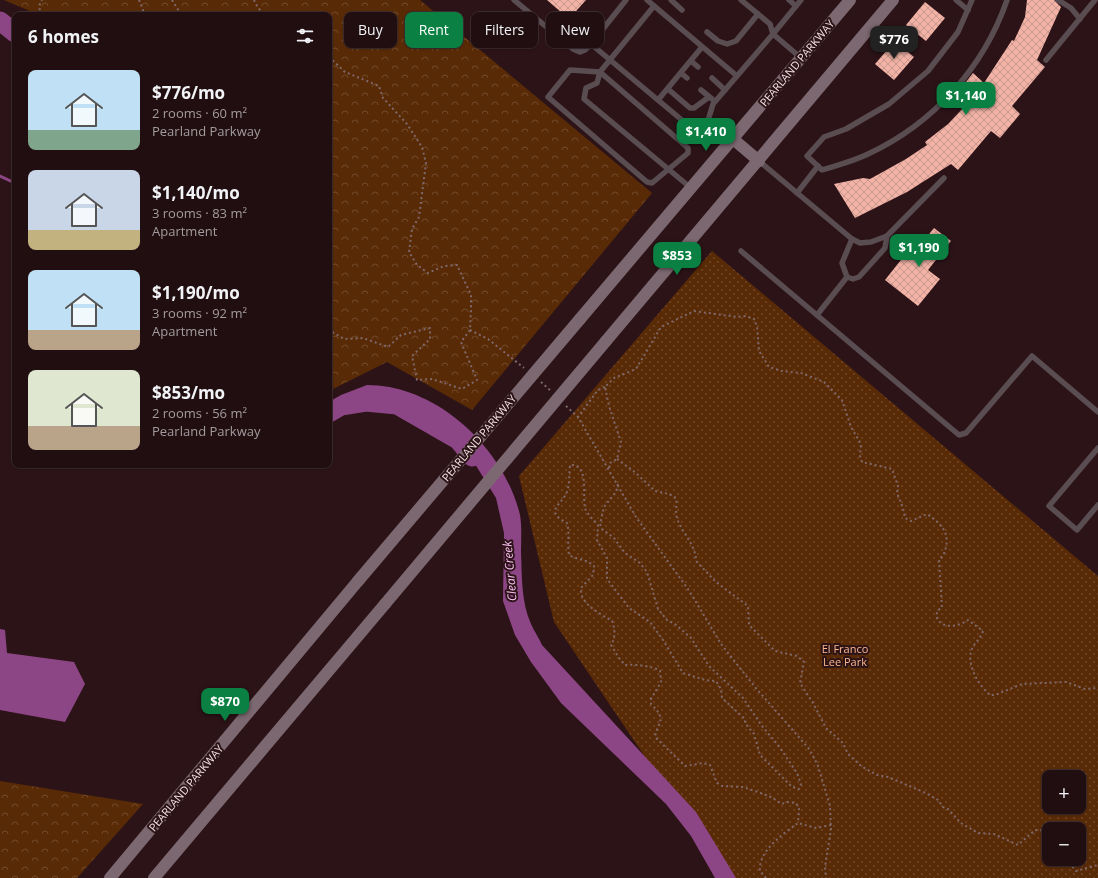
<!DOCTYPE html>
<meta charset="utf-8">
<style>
:root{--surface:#210e11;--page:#2d1c1f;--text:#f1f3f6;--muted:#a29c9f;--line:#3e2e31;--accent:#0b8043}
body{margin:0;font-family:"Open Sans",sans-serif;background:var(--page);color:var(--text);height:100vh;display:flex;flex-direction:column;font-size:15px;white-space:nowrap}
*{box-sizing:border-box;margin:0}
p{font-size:13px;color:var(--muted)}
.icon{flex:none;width:22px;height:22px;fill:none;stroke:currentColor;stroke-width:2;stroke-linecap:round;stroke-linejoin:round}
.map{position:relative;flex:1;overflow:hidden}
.drawer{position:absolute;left:12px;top:12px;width:320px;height:456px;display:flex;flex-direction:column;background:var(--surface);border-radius:8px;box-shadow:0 1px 3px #0004,0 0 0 1px var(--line)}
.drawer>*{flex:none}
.hud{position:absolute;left:344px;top:12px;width:380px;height:36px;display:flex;gap:8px}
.tools{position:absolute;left:1042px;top:770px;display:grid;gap:8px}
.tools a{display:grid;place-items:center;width:44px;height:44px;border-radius:8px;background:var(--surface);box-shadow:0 1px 3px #0004,0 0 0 1px var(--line);font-size:20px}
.price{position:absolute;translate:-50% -34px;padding:0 9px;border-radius:8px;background:var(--accent);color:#fff;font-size:13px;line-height:26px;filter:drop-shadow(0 1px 2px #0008)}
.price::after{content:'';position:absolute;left:50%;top:24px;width:12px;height:9px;margin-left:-6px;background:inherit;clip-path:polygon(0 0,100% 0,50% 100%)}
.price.active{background:#222;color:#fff}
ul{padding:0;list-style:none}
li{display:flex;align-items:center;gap:12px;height:100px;padding:0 16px}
li span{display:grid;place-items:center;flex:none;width:112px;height:80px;border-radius:8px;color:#555}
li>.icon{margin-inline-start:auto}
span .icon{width:48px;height:48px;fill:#fffc;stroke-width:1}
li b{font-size:17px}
h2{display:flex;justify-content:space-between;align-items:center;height:48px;padding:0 16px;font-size:17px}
.pill{padding:0 14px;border-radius:8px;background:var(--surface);box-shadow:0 1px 3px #0004,0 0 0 1px var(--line);font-size:14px;line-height:36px}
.pill.active{background:var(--accent);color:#fff}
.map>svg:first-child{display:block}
.forest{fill:url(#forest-crowns)}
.park{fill:url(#park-dots);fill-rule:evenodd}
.water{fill:#8d4685}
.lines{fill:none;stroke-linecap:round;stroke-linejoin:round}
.stream{stroke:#8d4685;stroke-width:3}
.river{stroke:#8d4685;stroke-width:19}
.building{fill:url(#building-cross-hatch)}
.path{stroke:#7f696c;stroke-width:2;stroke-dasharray:2 3;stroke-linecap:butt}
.lane{stroke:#594d52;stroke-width:5.5}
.secondary{stroke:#7c6870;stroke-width:12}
.secondary-bridge{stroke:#7c6870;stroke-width:12}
.labels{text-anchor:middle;stroke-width:4;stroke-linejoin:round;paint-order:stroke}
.street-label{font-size:11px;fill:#f5e3e5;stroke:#2c1317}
.park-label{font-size:11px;fill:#fab790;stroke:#2c1317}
.water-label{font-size:12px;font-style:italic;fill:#fbc0f3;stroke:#2c1317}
</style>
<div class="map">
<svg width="1098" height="878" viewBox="0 0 1098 878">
<defs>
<pattern id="forest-crowns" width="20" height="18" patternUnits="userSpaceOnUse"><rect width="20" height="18" fill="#592a06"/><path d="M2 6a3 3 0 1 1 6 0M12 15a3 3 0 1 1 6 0" fill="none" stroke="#71492a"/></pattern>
<pattern id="park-dots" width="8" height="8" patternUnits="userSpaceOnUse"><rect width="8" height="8" fill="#592a06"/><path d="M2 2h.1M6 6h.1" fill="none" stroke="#71492a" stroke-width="1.8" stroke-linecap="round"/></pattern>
<pattern id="building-cross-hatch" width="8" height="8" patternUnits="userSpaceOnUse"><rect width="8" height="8" fill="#f2b3a6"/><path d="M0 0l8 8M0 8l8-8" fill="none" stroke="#c8978e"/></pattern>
</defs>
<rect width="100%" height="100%" fill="#2c1317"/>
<g class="forest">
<polygon points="4,0 420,0 652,193 472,410 387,362 329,391 329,15 39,15"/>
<polygon points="0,781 143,804 77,878 0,878"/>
</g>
<path class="park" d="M712 251 1098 576V878H721L693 828 554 622 519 476ZM1049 777H1079V807H1049ZM1049 829H1079V859H1049Z"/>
<g class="water">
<path d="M367 385C437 385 504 448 520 515 522 526 521 540 521 552 522 575 521 602 531 624 534 631 539 638 542 645L696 812 736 878H715L691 836 666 804 561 703 531 662 515 635 503 601 504 533 496 498 475 464 451 434 435 419 396 400 374 398 348 409 329 419V403L341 395Z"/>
<polygon points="0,629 5,630 7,653 74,662 85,684 65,722 0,710"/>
</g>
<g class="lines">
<polyline class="stream" points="0,176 15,183"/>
<g class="river">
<polyline points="0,21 15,33"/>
<polyline points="329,413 341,406 366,402 397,405 458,440 472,457"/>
</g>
</g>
<g class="building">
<polygon points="547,0 586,0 569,19"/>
<polygon points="1027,0 1054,0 1061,7 1037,60 1045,67 1012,106 1020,114 1000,138 991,131 958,170 951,164 907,192 855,218 834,184 863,178 870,179 906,159 927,145 925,142 948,124 964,107 953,98 973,73 984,83 1012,40 1014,41 1025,17"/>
<polygon points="925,2 945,18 926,41 906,25"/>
<polygon points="895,41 914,57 894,80 875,64"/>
<polygon points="934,228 951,241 928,270 940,279 918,306 885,280 912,246 916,250"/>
</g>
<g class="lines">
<g class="path">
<polyline points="139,0 145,15"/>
<polyline points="172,0 179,11 188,15"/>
<polyline points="254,0 258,8 266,15"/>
<polyline points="41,15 39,6 42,0"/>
<polyline points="329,57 345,72 379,86 383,98 407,124 422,147 426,163 419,217 412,229 409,252 417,265 428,273 444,266 457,265 471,295 471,310 470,330 461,342 477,380 462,389 432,379 417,380 412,356 430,339 430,328 401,335 388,347 363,338 344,339 329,330"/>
<polyline points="470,330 488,339 524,368"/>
<polyline points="541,382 551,391"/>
<polyline points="605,387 598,390 578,417 636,517 690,592 721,644 755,687 810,750 818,766 830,806 831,829 825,867 826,878"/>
<polyline points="566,406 578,417"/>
<path d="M617 459 636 473 655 491 669 494 676 498C677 503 676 509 676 514 679 531 696 543 696 561L716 582 748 606 749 625 775 651 797 656 804 662 800 683 813 703 826 728 843 743 848 754 861 766 877 775 888 777 926 793 938 800 943 807 948 809 961 823 978 833 994 834 1018 845 1035 830 1049 831"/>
<path d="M609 468 610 463 617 459 621 442 609 406 605 387 614 378 636 369 661 327 694 311 737 317 746 316 754 319 757 326 759 351 769 367 782 371 801 373 824 382 842 400 851 427 861 444 860 456 862 462 892 469 898 486 897 493 903 508 905 518 911 521 927 514C944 526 952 535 943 556L939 559 942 608 938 610 936 616C941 630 958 627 968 620L983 631C981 638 976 641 973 647 964 662 979 686 990 695H995L1022 684 1066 682 1085 689 1098 688"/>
<path d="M618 484 616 492 604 507 600 524 602 529 614 538 625 553 640 563 647 572 658 609 667 620 675 624 691 638 709 666 743 698 762 726 778 745 797 773 801 784 799 789 792 787 760 755 754 734 745 723V719L722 698 721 689 716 681 705 680 683 673 663 640 650 622 629 608 607 579V558L597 540 598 525C594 520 586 513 585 508 582 496 590 464 570 465 569 473 570 486 566 494 559 507 545 511 567 523 570 533 567 544 569 555 577 560 587 559 594 566L593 575 581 588C579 604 601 614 612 621 615 629 616 637 611 645L619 658 625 665C634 664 653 666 660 671L661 682 651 699V704C668 721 658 720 655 737L685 766 703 763 710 765 717 783 722 786 743 787 769 796 782 804 787 802 796 803 799 809 798 823"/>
<polyline points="1066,859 1076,871 1098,865"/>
<path d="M766 878 760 871C758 851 783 834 798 823L816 828 831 825"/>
</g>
<g class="lane">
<polyline points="514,0 573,49 580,52 585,50 591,44"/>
<polyline points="626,0 591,44 683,121 707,124 733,139"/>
<polyline points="647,0 737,76"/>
<polyline points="671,0 682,10"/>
<polyline points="789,0 796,6"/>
<polyline points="956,0 968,10"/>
<path d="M972 0 958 32 928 71 889 104 846 129 824 137 807 156 822 170C838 165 854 161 868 154 933 124 984 67 1007 0"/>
<polyline points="1058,0 1071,8 1080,19"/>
<polyline points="654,6 600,72 597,83 586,88 584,99 691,188"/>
<polyline points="707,32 718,41 727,44 736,41 758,14"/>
<polyline points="801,58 773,34 801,0"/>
<polyline points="1046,60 1095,0"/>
<polyline points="691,61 698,67"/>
<polygon points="570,70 600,72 688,148 688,153 652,183 647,182 548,97"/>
<polyline points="681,73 687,78"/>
<polyline points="712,78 725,90"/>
<polyline points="668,89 690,108 694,108 709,97"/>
<polyline points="701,90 712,99"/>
<polyline points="658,100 702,47"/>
<polyline points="707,124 713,104 773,34 770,24 741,0"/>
<polyline points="759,161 852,239 860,243 871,242 887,236 944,178"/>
<polyline points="797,193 818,166"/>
<polyline points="852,239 842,263 847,277 853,279 859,277 885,248 887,236"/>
<polyline points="741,251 959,435 966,433 1032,356 1098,412"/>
<polyline points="817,315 847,277"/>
<polyline points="1098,448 1049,506 1077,530 1098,505"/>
</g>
<g class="secondary">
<polyline points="733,139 759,161"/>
<polyline points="580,319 850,0"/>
<polyline points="606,341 893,0"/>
<polyline points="110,878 358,581"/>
<polyline points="154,878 385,604"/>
</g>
<g class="secondary-bridge">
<polyline points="358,581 580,319"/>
<polyline points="385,604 606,341"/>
</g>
</g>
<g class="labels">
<g class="street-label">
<text transform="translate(797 63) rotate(-50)" y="4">PEARLAND PARKWAY</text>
<text transform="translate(479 438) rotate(-50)" y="4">PEARLAND PARKWAY</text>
<text transform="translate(186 788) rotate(-50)" y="4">PEARLAND PARKWAY</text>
</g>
<g class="park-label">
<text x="845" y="653">El Franco<tspan x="845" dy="13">Lee Park</tspan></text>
</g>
<g class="water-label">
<text transform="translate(510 571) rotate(-95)" y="4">Clear Creek</text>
</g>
</g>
</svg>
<div class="tools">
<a>+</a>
<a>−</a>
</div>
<b class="price active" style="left:894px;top:60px">$776</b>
<b class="price" style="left:966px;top:116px">$1,140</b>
<b class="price" style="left:706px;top:152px">$1,410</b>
<b class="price" style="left:919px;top:268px">$1,190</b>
<b class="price" style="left:677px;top:276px">$853</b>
<b class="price" style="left:225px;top:722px">$870</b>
<div class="hud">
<a class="pill">Buy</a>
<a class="pill active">Rent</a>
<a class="pill">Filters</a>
<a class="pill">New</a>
</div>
<section class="drawer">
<h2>6 homes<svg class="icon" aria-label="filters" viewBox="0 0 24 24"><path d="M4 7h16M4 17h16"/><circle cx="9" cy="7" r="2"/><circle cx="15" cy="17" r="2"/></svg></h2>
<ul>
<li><span style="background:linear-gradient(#bfe0f5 75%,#7fa58c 0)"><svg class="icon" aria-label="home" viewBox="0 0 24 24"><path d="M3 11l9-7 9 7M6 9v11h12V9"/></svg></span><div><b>$776/mo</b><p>2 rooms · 60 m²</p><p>Pearland Parkway</p></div></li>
<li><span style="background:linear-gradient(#c9d6e8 75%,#c2b280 0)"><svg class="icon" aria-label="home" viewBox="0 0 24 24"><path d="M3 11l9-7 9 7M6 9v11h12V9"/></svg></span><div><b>$1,140/mo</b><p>3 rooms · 83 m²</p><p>Apartment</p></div></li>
<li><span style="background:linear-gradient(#bfe0f5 75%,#b9a48a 0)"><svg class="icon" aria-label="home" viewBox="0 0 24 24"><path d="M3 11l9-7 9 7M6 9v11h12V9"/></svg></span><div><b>$1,190/mo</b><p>3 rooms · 92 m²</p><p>Apartment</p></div></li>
<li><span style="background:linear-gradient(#dfe7d0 70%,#b9a48a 0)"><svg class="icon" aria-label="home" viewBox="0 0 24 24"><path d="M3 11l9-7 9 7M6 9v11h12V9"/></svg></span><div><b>$853/mo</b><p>2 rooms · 56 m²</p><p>Pearland Parkway</p></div></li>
</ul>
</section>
</div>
